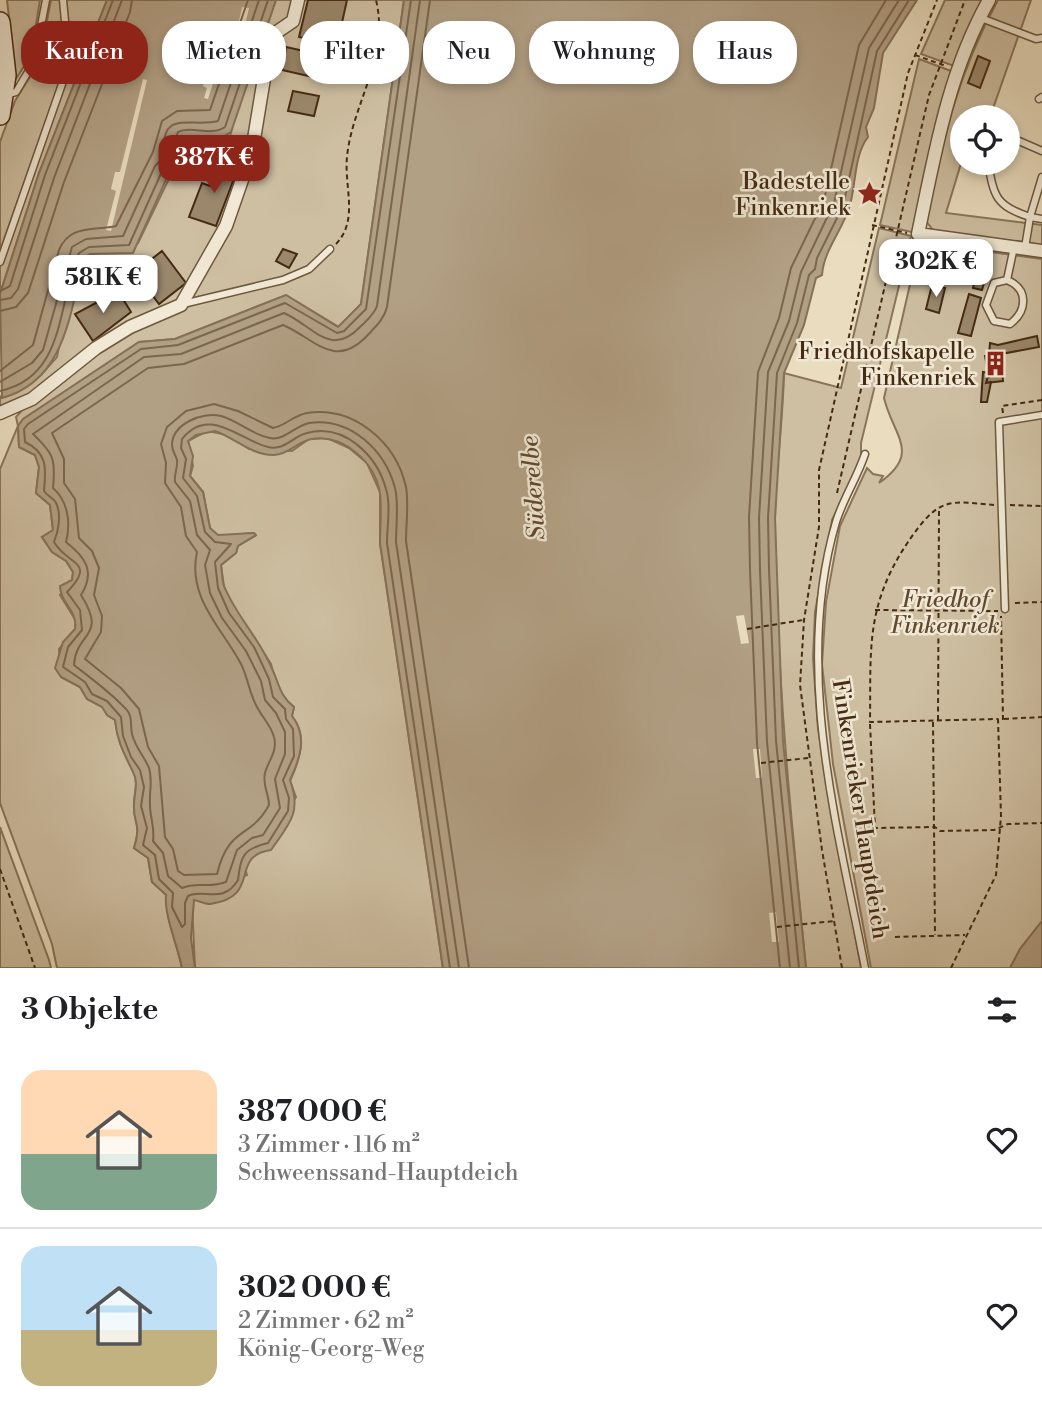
<!DOCTYPE html>
<html lang="de">
<meta charset="utf-8">
<style>
:root{--surface:#fff;--page:#f6f6f6;--text:#202124;--muted:#757577;--line:#e0e0e0;--accent:#8f2418}
body{margin:0;font-family:"Libre Bodoni",serif;background:var(--page);color:var(--text);height:100vh;display:flex;flex-direction:column;font-size:26px;white-space:nowrap}
*{box-sizing:border-box;margin:0}
p{font-size:23px;color:var(--muted)}
.icon{flex:none;width:38px;height:38px;fill:none;stroke:currentColor;stroke-width:2;stroke-linecap:round;stroke-linejoin:round}
.map{position:relative;height:968px;overflow:hidden}
.panel{display:flex;flex-direction:column;background:var(--surface);flex:1}
.panel>*{flex:none}
.banner{position:absolute;left:21px;top:21px;width:1001px;height:63px;display:flex;gap:14px}
.controls{position:absolute;left:950px;top:105px;display:grid;gap:14px}
.controls a{display:grid;place-items:center;width:70px;height:70px;border-radius:50%;background:var(--surface);box-shadow:0 4px 10px #0003;font-size:35px}
.price{position:absolute;translate:-50% -60px;padding:0 16px;border-radius:14px;background:#fff;color:#222;font-size:23px;line-height:46px;filter:drop-shadow(0 2px 4px #0008)}
.price::after{content:'';position:absolute;left:50%;top:42px;width:21px;height:16px;margin-left:-10px;background:inherit;clip-path:polygon(0 0,100% 0,50% 100%)}
.price.selected{background:var(--accent);color:#fff}
ul{padding:0;list-style:none}
li{display:flex;align-items:center;gap:21px;height:175px;padding:0 21px}
li+li{border-top:2px solid var(--line)}
li span{display:grid;place-items:center;flex:none;width:196px;height:140px;border-radius:21px;color:#555}
li>.icon{margin-inline-start:auto}
span .icon{width:84px;height:84px;fill:#fffc;stroke-width:1}
li b{font-size:30px}
h2{display:flex;justify-content:space-between;align-items:center;height:84px;padding:0 21px;font-size:30px}
.chip{padding:0 24px;border-radius:28px;background:var(--surface);box-shadow:0 4px 10px #0003;font-size:24px;line-height:63px}
.chip.selected{background:var(--accent);color:#fff}
.map>svg:first-child{display:block}
.green{fill:#cebfa2;stroke:#8a755a;stroke-width:2}
.water{fill:#b2a085;stroke:#867157;stroke-width:2}
.pier{fill:#eaddbf}
.lines{fill:none;stroke-linecap:round;stroke-linejoin:round}
.shore{stroke:#7c664c;stroke-width:2}
.building{fill:#9b886c;stroke:#452b13;stroke-width:2}
.lane-casing{stroke:#6e583e;stroke-width:9}
.street-casing{stroke:#6e583e;stroke-width:15}
.secondary-casing{stroke:#452b13;stroke-width:22}
.path{stroke:#452b13;stroke-width:2;stroke-dasharray:5 3.5;stroke-linecap:butt}
.lane{stroke:#f1e9d5;stroke-width:6}
.street{stroke:#f1e9d5;stroke-width:12}
.secondary{stroke:#f1e9d5;stroke-width:19}
.labels{text-anchor:middle;stroke-width:5;stroke-linejoin:round;paint-order:stroke}
.poi-label{font-size:23px;fill:#452b13;stroke:#f1e9d5;text-anchor:end}
.park-label{font-size:23px;font-style:italic;fill:#604930;stroke:#f1e9d5}
.street-label{font-size:23px;fill:#452b13;stroke:#f1e9d5}
.water-label{font-size:24px;font-style:italic;fill:#604830;stroke:#f1e9d5}
</style>
<div class="map">
<svg width="1042" height="968" viewBox="0 0 1042 968">
<rect width="100%" height="100%" fill="#eaddbf"/>
<filter id="stains"><feTurbulence type="fractalNoise" baseFrequency=".00286" numOctaves="4"/><feColorMatrix values="0 0 0 0 .2 0 0 0 0 .09 0 0 0 0 .02 0 0 0 .5 -.17"/></filter>
<radialGradient id="worn" r=".72"><stop offset=".6" stop-color="#630" stop-opacity="0"/><stop offset="1" stop-color="#630" stop-opacity=".3"/></radialGradient>
<g class="green">
<polygon points="7,0 40,0 31,55 16,79"/>
<polygon points="51,0 61,0 66,64 0,251 0,142 15,101 39,62"/>
<polygon points="66,0 107,0 39,173 0,294 0,266 72,58"/>
<path d="M270 0H404L361 304 339 327 286 295 175 339 139 342 24 419 18 426 19 447 35 455 39 467 36 493 50 505 53 530 42 537 52 552 66 561 73 572 72 580 60 595 76 621 75 629 59 649 61 677 80 687 87 699 103 707 107 715 115 720C117 741 124 753 133 771 139 783 134 793 134 804 133 824 142 822 134 848L148 858 152 882 167 895C164 916 178 946 182 968H57L52 944 0 803V469L18 426 16 417 41 389 0 410V397L41 375 57 357 77 255 138 243 190 135 229 140 252 50Z"/>
<polygon points="945,0 984,0 954,66 921,54"/>
<path d="M998 0H1031L990 117H962V160L946 213 1042 225V245L933 230 926 221C943 139 957 75 998 0Z"/>
<polygon points="919,59 951,71 912,232 880,225"/>
<path d="M879 228 911 236 861 443V460L832 520 815 612 813 658 818 729 861 968H806C791 819 776 671 775 522 775 472 783 423 784 373L841 388Z"/>
<path d="M932 244 1042 259V921L1020 949 1010 968H871L833 764 822 664 826 602 840 526 867 468 873 474 883 476 879 483C922 453 893 436 884 398L919 245Z"/>
<path d="M207 431 228 435 249 449 292 451 309 439 327 438 349 448 367 463 380 492V543L443 968H195L192 904 194 900 247 875 245 868 249 859 259 852 296 797 290 781C300 759 308 736 292 716L294 707 279 694 271 664 235 610 224 587 221 565 236 553 238 546 255 536 253 533 218 536 210 528 203 492 190 476 193 466 188 441Z"/>
<polygon points="0,827 49,960 51,968 0,968"/>
</g>
<g class="water">
<path d="M107 0H276L231 132 219 139 183 136 179 148 187 163 178 172 169 173 133 253 90 254 84 258C70 311 66 381 2 398L0 294 39 173Z"/>
<path d="M404 0H917L883 53 874 108 866 127 868 137C854 155 856 184 850 205 843 230 824 249 822 275L816 278 804 325 784 373 775 518 783 741 806 968H443L380 543C380 527 382 510 380 494 376 463 344 434 312 439 298 441 290 454 274 455 253 456 233 437 215 431L196 435 188 441 193 456 190 476 203 492 210 528 218 535 254 533 256 535 238 546 236 553 221 565C222 571 222 580 224 586 236 616 261 640 273 671 280 686 280 696 294 707L292 716C308 736 300 759 290 780 302 813 289 824 271 850 228 856 263 897 210 904 205 904 199 901 194 900L191 938 195 968H182C178 946 164 916 166 895L152 882 148 858 134 848C142 822 133 824 134 805 134 793 139 783 133 772 124 753 117 741 115 720L107 715 102 707 87 699 80 687 61 677 55 668 63 642 75 629C78 610 60 603 60 586L72 580 73 572 66 561 52 552 42 537 53 530 50 505 36 493 39 467 35 455 19 447 18 426 23 419 139 342 175 339 286 295 338 327 361 304Z"/>
<polygon points="1042,921 1042,968 1010,968 1020,949"/>
</g>
<g class="pier">
<polygon points="242,7 249,8 239,51 201,44 202,38 234,44"/>
<polygon points="209,68 217,71 208,99 204,98 207,88 203,86"/>
<polygon points="143,79 147,80 111,231 106,230 116,191 111,189 115,172 120,172"/>
<polygon points="744,615 749,643 741,644 736,616"/>
<polygon points="753,749 760,749 762,778 756,778"/>
<polygon points="776,912 779,942 772,942 769,913"/>
</g>
<g class="lines">
<g class="shore">
<path d="M411 0 366 309 344 331 337 333 285 303 178 345 141 349 28 424 24 429 25 442C48 453 46 469 44 491 47 496 54 498 56 503 62 515 58 532 54 542 68 566 97 561 67 592L80 610 82 630 68 647 63 667 85 682 92 694 107 701 121 717 123 736 131 757 140 770 144 787 141 806 147 828 143 845 155 855 159 879 173 893 172 907 182 927 185 924V903L188 896C203 888 223 905 238 880 241 857 242 849 268 843L288 811 289 798 283 780 294 756 293 729 286 719 285 709 273 697 269 679 254 647 229 613 218 588 215 562 231 544 215 542 205 532 197 496 183 478 186 459 181 448 182 439C209 405 239 440 268 447 285 451 293 436 307 433 345 423 377 456 386 489 391 505 387 526 387 543L450 968"/>
<path d="M420 0 377 306C374 315 367 320 360 327 330 358 315 327 284 313L181 354 144 357 33 434C53 453 56 458 53 488 68 501 71 523 66 542 85 557 96 571 81 595 108 638 76 631 74 665 92 679 110 692 126 709 133 716 130 725 132 734 135 747 144 756 149 768 153 781 149 791 150 805 150 818 155 827 153 841L163 853 168 876 182 888C198 881 208 889 226 882L237 850 252 838 263 835 280 808 275 779 285 754V732L276 713 265 700 261 681 246 651 222 618 210 593 205 565 210 550 197 535 190 501 175 482C174 474 178 467 177 460 176 455 172 452 172 445 172 424 203 411 221 416 239 421 252 435 270 438 284 441 295 426 309 423 350 417 385 450 395 488 399 504 396 525 396 542L459 968"/>
<path d="M430 0 387 307C384 320 374 328 365 338 333 369 314 338 283 325L184 364 148 368 52 433 64 459V483L75 499 79 538 92 551 99 568 94 595 102 616 101 632 85 659 121 688 139 709 148 747 159 766 165 837 173 849 178 871 184 875 217 874C229 825 250 840 269 805 269 794 262 785 265 773 268 761 278 751 274 737 271 725 261 716 256 705 249 692 248 678 241 664 222 628 187 598 197 552L186 536 181 507 165 483 166 463 161 444 167 427 186 411 214 404 238 411 273 428C285 426 294 415 307 413 354 406 396 442 406 487 409 504 406 524 406 541L469 968"/>
<polyline points="0,291 10,286 45,175 113,0"/>
<polyline points="0,300 11,298 18,289 54,178 122,0"/>
<polyline points="0,311 16,307 28,293 64,182 130,12 132,0"/>
<path d="M0 371 33 345 59 250C70 224 94 231 116 226L153 152 162 121 177 111 210 110 248 0"/>
<path d="M0 382 32 363 43 350 72 247 86 239 123 236 155 166 165 156C158 108 192 128 218 121L259 0"/>
<path d="M0 391C67 377 57 301 79 253L89 247 129 245 163 169 177 162 172 148 178 132C193 125 210 137 225 127L268 0"/>
<polyline points="780,968 757,743 750,570 749,517 758,372 779,318 791,268 824,200 859,45 886,0"/>
<polyline points="790,968 767,742 760,570 759,518 768,372 789,321 801,272 834,203 869,48 899,0"/>
<polyline points="799,968 776,741 769,569 768,518 777,373 797,323 809,275 815,269 817,258 843,206 877,51 909,0"/>
</g>
</g>
<g class="building">
<polygon points="308,0 347,0 337,45 299,37"/>
<polygon points="286,47 331,57 326,80 282,70"/>
<polygon points="978,56 990,61 980,88 968,83"/>
<polygon points="293,91 319,96 314,116 288,111"/>
<polygon points="219,161 238,168 216,226 189,217 202,183 210,186"/>
<polygon points="283,249 297,254 289,268 276,261"/>
<polygon points="162,251 186,283 159,304 135,272"/>
<polygon points="941,256 952,258 948,278 937,276"/>
<polygon points="978,267 988,268 982,290 973,288"/>
<polygon points="932,285 945,288 939,313 926,309"/>
<polygon points="118,291 131,312 93,341 75,314"/>
<polygon points="969,294 981,298 971,336 958,333"/>
<polygon points="1037,336 1039,347 1001,354 1003,381 986,383 985,378 989,377 985,356 989,355 990,343 998,345"/>
<polygon points="983,372 989,373 986,383 991,382 987,402 981,402"/>
</g>
<g class="lines">
<defs>
<g id="lane">
<polyline points="981,18 1036,39 1042,38"/>
<polyline points="5,95 16,92 34,62 46,0"/>
<polyline points="1039,99 1042,97"/>
<polyline points="1008,142 1019,141 1042,151"/>
<path d="M988 163C994 197 996 206 1030 217L1025 248"/>
<polyline points="1042,177 1030,217 1042,219"/>
<polyline points="0,262 69,64 63,0"/>
<path d="M1007 280C1029 289 1027 311 1010 324L994 321 986 305 994 283 1007 280 1014 247"/>
<polyline points="183,304 283,280 309,269 330,249"/>
<path d="M865 454C857 478 843 499 836 522 793 668 837 824 865 968"/>
<polyline points="1005,609 999,422 1042,415"/>
</g>
<g id="street">
<path d="M989 0C948 73 935 153 918 234L1042 251"/>
<polyline points="0,413 32,399 96,348 130,327 181,305 226,226 252,151 271,36 293,21 298,0"/>
</g>
<polyline id="secondary" points="0,22 6,75 0,115"/>
</defs>
<use href="#lane" class="lane-casing"/>
<use href="#street" class="street-casing"/>
<use href="#secondary" class="secondary-casing"/>
<g class="path">
<polyline points="915,55 946,66"/>
<polyline points="872,225 907,233"/>
<path d="M336 244C359 220 344 187 347 157 352 104 390 57 376 0"/>
<polyline points="1003,413 1002,406 1042,400"/>
<polyline points="837,493 929,95 965,0"/>
<path d="M994 505C979 504 959 500 945 505 930 510 917 529 908 542 865 606 871 650 870 722L998 719"/>
<polyline points="1010,505 1042,506"/>
<polyline points="1015,603 1042,602"/>
<polyline points="875,610 998,611"/>
<polyline points="747,629 803,620"/>
<polyline points="1004,719 1042,717"/>
<polyline points="938,720 939,509"/>
<polyline points="933,722 935,935"/>
<polyline points="870,724 875,828 935,827 940,831 994,830 1008,824 1042,823"/>
<polyline points="761,763 808,758"/>
<polyline points="0,869 35,968"/>
<polyline points="777,927 834,921"/>
<polyline points="895,937 965,935"/>
<polyline points="842,968 822,850 800,685 804,620 819,527 819,470 908,73 937,0"/>
<polyline points="951,968 996,875 1001,816 998,719 1003,719 1001,616"/>
</g>
<use href="#lane" class="lane"/>
<use href="#street" class="street"/>
<use href="#secondary" class="secondary"/>
</g>
<defs>
<symbol id="sight-bare" viewBox="-9 -9 18 18"><path d="M0-6L1.8-2.2L6-1.7L2.9 1.2L3.7 5.4L0 3.3L-3.7 5.4L-2.9 1.2L-6-1.7L-1.8-2.2Z" fill="#8f2418" stroke="#f1e9d5" stroke-width="2.5" paint-order="stroke"/></symbol>
<symbol id="building-bare" viewBox="-9 -9 18 18"><path d="M-4-6H4V6H1V3H-1V6H-4ZM-2.5-4.3h1.7v1.8h-1.7ZM.8-4.3h1.7v1.8H.8ZM-2.5-1h1.7V.8h-1.7ZM.8-1h1.7V.8H.8Z" fill="#8f2418" stroke="#f1e9d5" stroke-width="2.5" paint-order="stroke"/></symbol>
</defs>
<g fill-rule="evenodd">
<use href="#sight-bare" x="852" y="176" width="35" height="35"/>
<use href="#building-bare" x="978" y="346" width="35" height="35"/>
</g>
<g class="labels">
<g class="poi-label">
<text x="850" y="189">Badestelle<tspan x="850" dy="26">Finkenriek</tspan></text>
<text x="975" y="359">Friedhofskapelle<tspan x="975" dy="26">Finkenriek</tspan></text>
</g>
<g class="park-label">
<text x="945" y="607">Friedhof<tspan x="945" dy="26">Finkenriek</tspan></text>
</g>
<g class="street-label">
<text transform="translate(861 809) rotate(81)" y="8">Finkenrieker Hauptdeich</text>
</g>
<g class="water-label">
<text transform="translate(533 488) rotate(-94)" y="8">Süderelbe</text>
</g>
</g>
<rect width="100%" height="100%" filter="url(#stains)"/>
<rect width="100%" height="100%" fill="url(#worn)"/>
</svg>
<div class="controls">
<a><svg class="icon" aria-label="locate" viewBox="0 0 24 24"><circle cx="12" cy="12" r="6"/><path d="M12 2v4M12 18v4M2 12h4M18 12h4"/></svg></a>
</div>
<b class="price selected" style="left:214px;top:195px">387K €</b>
<b class="price" style="left:936px;top:299px">302K €</b>
<b class="price" style="left:103px;top:315px">581K €</b>
<div class="banner">
<a class="chip selected">Kaufen</a>
<a class="chip">Mieten</a>
<a class="chip">Filter</a>
<a class="chip">Neu</a>
<a class="chip">Wohnung</a>
<a class="chip">Haus</a>
</div>
</div>
<section class="panel">
<h2>3 Objekte<svg class="icon" aria-label="filters" viewBox="0 0 24 24"><path d="M4 7h16M4 17h16"/><circle cx="9" cy="7" r="2"/><circle cx="15" cy="17" r="2"/></svg></h2>
<ul>
<li><span style="background:linear-gradient(#ffd9b3 60%,#7fa58c 0)"><svg class="icon" aria-label="home" viewBox="0 0 24 24"><path d="M3 11l9-7 9 7M6 9v11h12V9"/></svg></span><div><b>387 000 €</b><p>3 Zimmer · 116 m²</p><p>Schweenssand-Hauptdeich</p></div><svg class="icon" aria-label="heart" viewBox="0 0 24 24"><path d="M12 20l-8-8c-3-5 5-10 8-4 3-6 11-1 8 4z"/></svg></li>
<li><span style="background:linear-gradient(#bfe0f5 60%,#c2b280 0)"><svg class="icon" aria-label="home" viewBox="0 0 24 24"><path d="M3 11l9-7 9 7M6 9v11h12V9"/></svg></span><div><b>302 000 €</b><p>2 Zimmer · 62 m²</p><p>König-Georg-Weg</p></div><svg class="icon" aria-label="heart" viewBox="0 0 24 24"><path d="M12 20l-8-8c-3-5 5-10 8-4 3-6 11-1 8 4z"/></svg></li>
</ul>
</section>
